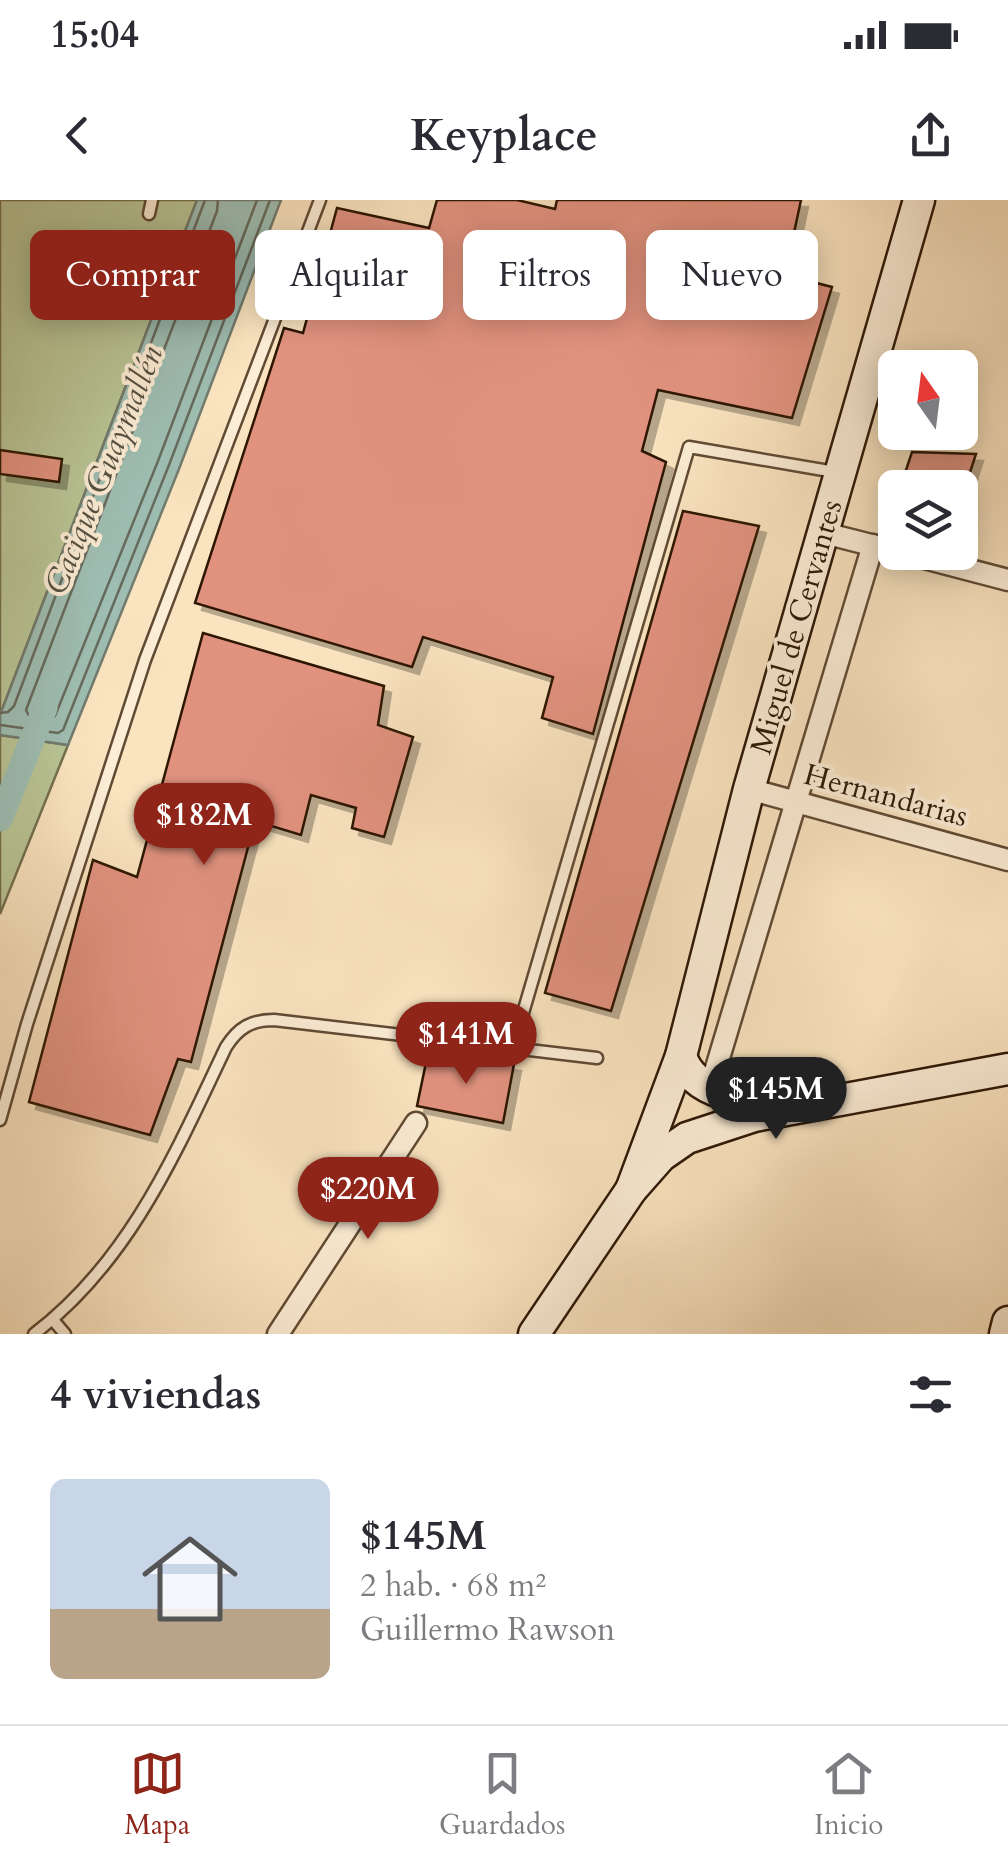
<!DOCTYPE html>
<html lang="es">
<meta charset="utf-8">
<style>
:root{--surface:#fff;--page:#f7f7f7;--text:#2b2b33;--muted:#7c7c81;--line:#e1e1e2;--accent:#8f2418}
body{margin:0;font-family:Cardo,serif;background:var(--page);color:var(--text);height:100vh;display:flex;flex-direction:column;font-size:38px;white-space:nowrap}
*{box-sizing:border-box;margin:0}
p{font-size:32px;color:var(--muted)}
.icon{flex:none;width:55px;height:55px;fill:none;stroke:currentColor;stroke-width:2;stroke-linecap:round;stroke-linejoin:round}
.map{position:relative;height:1134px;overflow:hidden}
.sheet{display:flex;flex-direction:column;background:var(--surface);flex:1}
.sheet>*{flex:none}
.hud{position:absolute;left:30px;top:30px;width:950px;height:90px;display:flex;gap:20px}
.needle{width:65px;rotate:346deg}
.buttons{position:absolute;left:878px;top:150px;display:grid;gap:20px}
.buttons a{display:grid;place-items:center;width:100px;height:100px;border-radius:15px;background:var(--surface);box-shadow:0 5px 25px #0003;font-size:50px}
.price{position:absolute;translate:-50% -85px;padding:0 22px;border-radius:35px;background:var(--accent);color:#fff;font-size:32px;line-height:65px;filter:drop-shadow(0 2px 5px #0008)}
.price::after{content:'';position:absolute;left:50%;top:60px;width:30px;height:22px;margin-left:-15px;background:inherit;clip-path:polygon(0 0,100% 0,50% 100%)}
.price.selected{background:#222;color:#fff}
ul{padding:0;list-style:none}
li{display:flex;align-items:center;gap:30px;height:250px;padding:0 50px}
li+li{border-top:2px solid var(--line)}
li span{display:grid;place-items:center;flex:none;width:280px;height:200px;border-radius:15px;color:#555}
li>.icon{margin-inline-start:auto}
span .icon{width:120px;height:120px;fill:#fffc;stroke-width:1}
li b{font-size:42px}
h2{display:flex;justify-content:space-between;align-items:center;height:120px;padding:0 50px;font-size:42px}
.chip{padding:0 35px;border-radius:15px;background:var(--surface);box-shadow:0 5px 25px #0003;font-size:35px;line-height:90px}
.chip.selected{background:var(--accent);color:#fff}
.status{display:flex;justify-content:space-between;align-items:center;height:70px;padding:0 50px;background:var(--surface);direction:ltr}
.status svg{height:28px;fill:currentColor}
header{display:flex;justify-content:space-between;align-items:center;height:130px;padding:0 50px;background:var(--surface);font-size:45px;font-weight:700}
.menu{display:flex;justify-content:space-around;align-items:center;height:140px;border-top:2px solid var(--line);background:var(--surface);font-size:28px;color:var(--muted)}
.menu a{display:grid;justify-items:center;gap:5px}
.menu .selected{color:var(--accent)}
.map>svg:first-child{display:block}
.green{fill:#b9c596;stroke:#736e4e;stroke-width:2.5}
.water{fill:#9ebeb3;stroke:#717b6e;stroke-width:2.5}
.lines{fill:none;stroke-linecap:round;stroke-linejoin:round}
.shore{stroke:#666a5c;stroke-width:2.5}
.canal{stroke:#9ebeb3;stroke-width:25}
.building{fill:#e1927f;stroke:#2d1706;stroke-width:2.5;filter:url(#shadow)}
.lane-casing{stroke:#604a34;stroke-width:15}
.street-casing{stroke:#604a34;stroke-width:25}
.secondary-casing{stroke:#2d1706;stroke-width:35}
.lane{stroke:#fcedd6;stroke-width:10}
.street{stroke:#fcedd6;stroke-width:20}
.secondary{stroke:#fcedd6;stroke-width:30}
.labels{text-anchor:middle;stroke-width:8;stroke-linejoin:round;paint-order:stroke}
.street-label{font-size:30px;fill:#2d1706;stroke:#fcedd6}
.water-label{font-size:32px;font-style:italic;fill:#555143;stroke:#fcedd6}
</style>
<div class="status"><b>15:04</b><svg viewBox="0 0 49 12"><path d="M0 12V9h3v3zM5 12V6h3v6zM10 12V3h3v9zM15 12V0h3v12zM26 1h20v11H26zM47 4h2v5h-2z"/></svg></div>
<header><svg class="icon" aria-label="back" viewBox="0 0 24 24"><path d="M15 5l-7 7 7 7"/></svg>Keyplace<svg class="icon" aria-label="share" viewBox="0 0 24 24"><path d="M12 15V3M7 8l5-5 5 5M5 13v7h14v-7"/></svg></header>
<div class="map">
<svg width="1008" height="1134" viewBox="0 0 1008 1134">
<defs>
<filter id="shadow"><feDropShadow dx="7" dy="7" stdDeviation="0" flood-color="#0004"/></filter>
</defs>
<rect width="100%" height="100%" fill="#fae4c0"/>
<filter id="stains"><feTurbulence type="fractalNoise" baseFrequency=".002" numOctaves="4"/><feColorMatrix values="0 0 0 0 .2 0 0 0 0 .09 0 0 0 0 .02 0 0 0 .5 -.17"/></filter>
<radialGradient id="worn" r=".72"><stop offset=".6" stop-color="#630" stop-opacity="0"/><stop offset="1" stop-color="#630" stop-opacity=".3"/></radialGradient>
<g class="green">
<polygon points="0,0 197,0 0,515"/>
<polygon points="0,535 68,545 0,714"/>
</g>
<polygon class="water" points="197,0 281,0 179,269 68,545 0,535 0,515"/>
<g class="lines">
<g class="shore">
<polyline points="218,0 217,11 26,510 29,516 51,519 55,516 158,261 257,0"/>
<polyline points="0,513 8,512 14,506 205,0"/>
<polyline points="0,525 58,533 63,530 169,265 270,0"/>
</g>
<polyline class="canal" points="0,619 45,508"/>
</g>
<g class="building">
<polygon points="437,0 517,0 555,9 557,0 801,0 785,75 832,87 792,218 658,190 642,251 666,262 593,534 542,518 553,477 423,437 412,467 195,403 284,128 303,133 337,8 429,28"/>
<polygon points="0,250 62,259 59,282 0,274"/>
<polygon points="912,252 976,254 960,303 960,288 900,288"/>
<polygon points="683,311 759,326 611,811 545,793"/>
<polygon points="203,433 384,486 378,525 413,537 384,637 352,628 356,608 311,595 301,635 255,621 191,862 178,859 150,935 29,902 93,660 137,677"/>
<polygon points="428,853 514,864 503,923 417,906"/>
</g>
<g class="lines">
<defs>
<g id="lane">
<polyline points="149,14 152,0"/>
<polyline points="513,847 689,247 835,272"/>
<polyline points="0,920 27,824 145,460 320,0"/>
<polyline points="53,1120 65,1134"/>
<path d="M34 1134C130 1061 176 952 226 847 238 828 251 820 274 820L597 858"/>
</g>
<g id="street">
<polyline points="824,333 895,351"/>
<polyline points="901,352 1008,380"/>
<polyline points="749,589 1008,660"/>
<polyline points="710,888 873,345"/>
<polyline points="278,1134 416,923"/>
</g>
<g id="secondary">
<path d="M681 856C693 896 747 900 784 902"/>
<polyline points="631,990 681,856 749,589 919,0"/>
<polyline points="534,1134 631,990 661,956 687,938 754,916 1008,869"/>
<polyline points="1005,1134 1008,1122"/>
</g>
</defs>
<use href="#lane" class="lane-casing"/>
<use href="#street" class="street-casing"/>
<use href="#secondary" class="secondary-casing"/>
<use href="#lane" class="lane"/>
<use href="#street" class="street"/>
<use href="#secondary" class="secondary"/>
</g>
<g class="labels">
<g class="street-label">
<text transform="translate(796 427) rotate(-74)" y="10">Miguel de Cervantes</text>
<text transform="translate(886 595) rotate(15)" y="10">Hernandarias</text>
</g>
<g class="water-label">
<text transform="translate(103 270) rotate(-68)" y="11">Cacique Guaymallén</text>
</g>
</g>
<rect width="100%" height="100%" filter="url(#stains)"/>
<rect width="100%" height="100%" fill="url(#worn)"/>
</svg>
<div class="buttons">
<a><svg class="needle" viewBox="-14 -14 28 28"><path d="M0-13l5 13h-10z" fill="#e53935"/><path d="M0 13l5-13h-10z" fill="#7c7c81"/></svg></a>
<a><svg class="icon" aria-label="layers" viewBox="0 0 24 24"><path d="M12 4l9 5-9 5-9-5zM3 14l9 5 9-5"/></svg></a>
</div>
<b class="price" style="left:204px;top:668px">$182M</b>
<b class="price" style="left:466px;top:887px">$141M</b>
<b class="price selected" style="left:776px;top:942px">$145M</b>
<b class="price" style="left:368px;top:1042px">$220M</b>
<div class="hud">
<a class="chip selected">Comprar</a>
<a class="chip">Alquilar</a>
<a class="chip">Filtros</a>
<a class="chip">Nuevo</a>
</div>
</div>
<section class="sheet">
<h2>4 viviendas<svg class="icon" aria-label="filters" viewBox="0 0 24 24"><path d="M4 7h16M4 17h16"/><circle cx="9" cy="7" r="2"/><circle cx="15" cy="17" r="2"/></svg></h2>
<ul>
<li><span style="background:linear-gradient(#c9d6e8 65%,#b9a48a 0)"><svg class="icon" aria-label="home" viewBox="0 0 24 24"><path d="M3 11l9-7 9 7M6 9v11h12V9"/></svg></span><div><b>$145M</b><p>2 hab. · 68 m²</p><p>Guillermo Rawson</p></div></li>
</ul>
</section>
<nav class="menu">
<a class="selected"><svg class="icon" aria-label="map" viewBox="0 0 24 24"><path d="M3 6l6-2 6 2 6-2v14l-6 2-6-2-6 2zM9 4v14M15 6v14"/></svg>Mapa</a>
<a><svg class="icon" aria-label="saved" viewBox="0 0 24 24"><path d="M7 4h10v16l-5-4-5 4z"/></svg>Guardados</a>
<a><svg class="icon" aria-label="home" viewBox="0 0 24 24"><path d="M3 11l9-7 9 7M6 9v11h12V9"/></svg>Inicio</a>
</nav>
